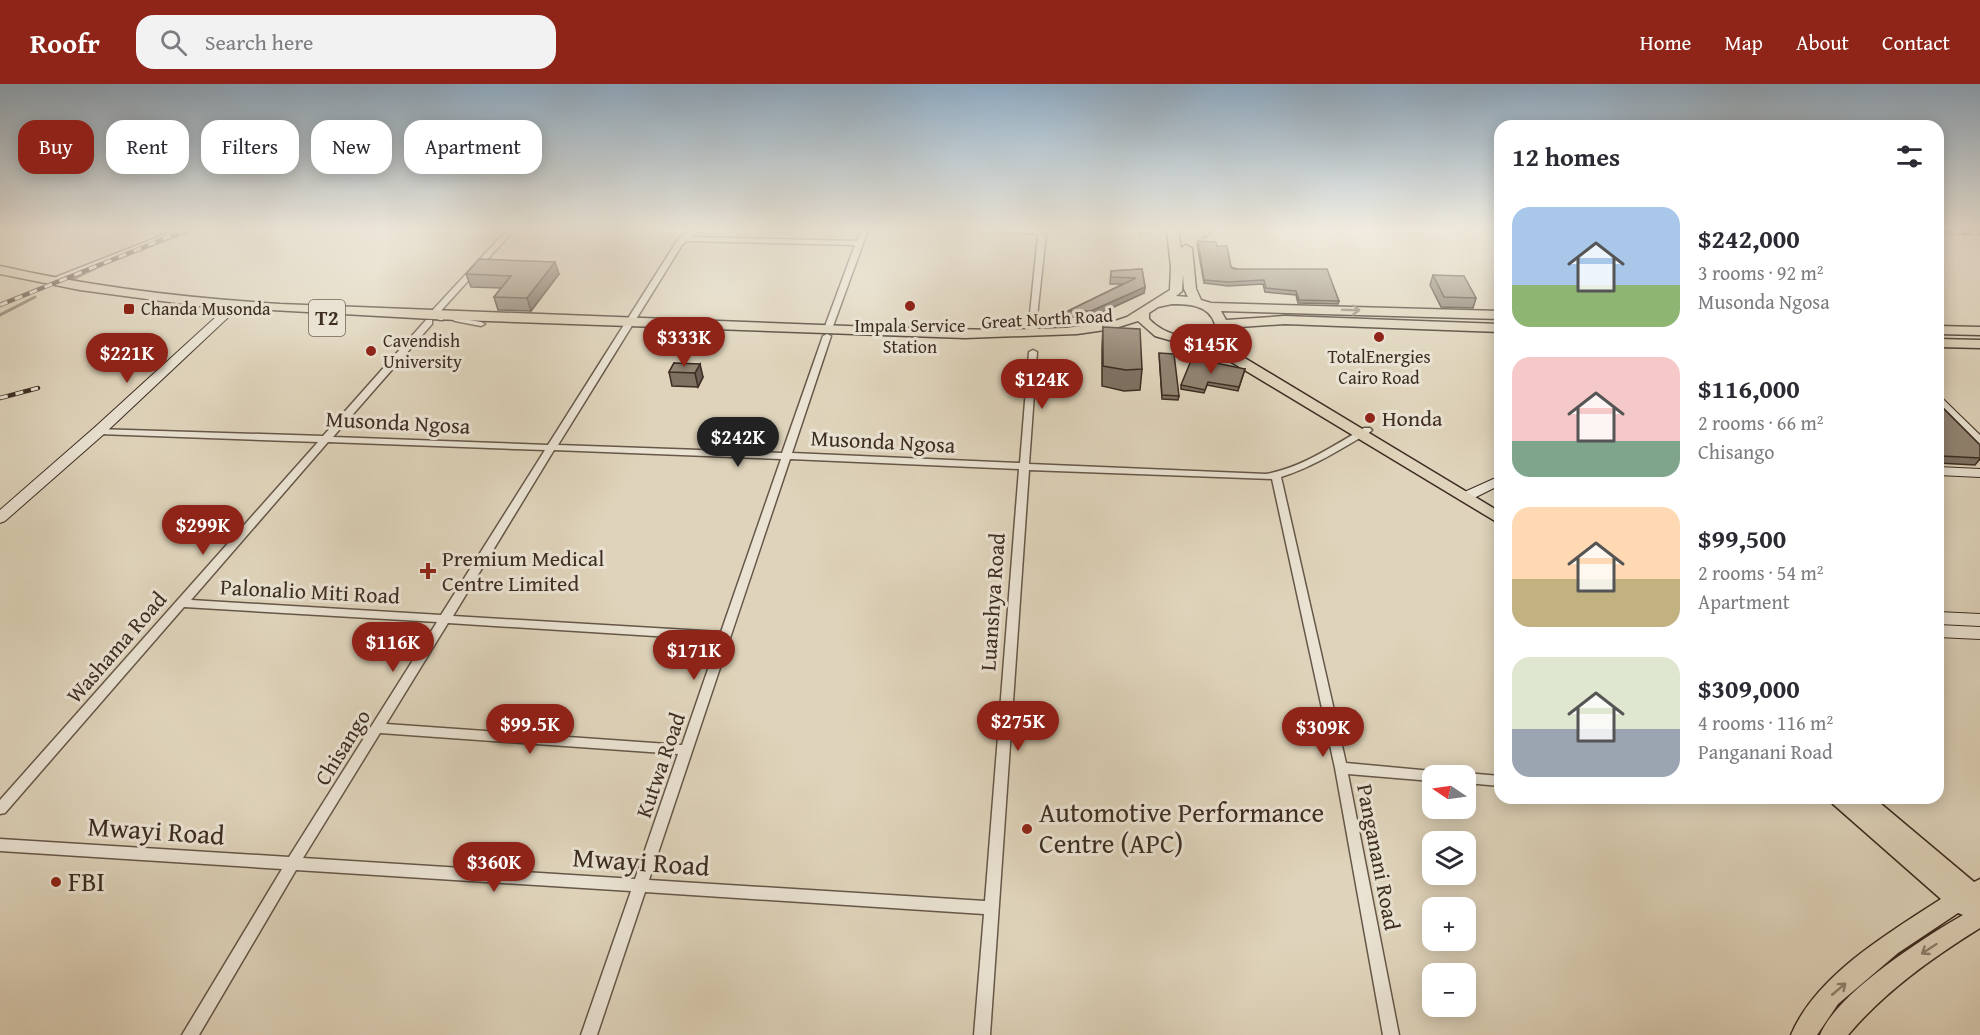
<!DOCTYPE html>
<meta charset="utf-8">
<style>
:root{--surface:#fff;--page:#f2f2f3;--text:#2b2b33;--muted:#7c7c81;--accent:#8f2418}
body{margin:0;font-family:"Gentium Book Plus",serif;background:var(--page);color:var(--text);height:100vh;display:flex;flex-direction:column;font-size:22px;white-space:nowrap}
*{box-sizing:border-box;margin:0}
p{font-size:20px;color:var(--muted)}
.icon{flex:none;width:33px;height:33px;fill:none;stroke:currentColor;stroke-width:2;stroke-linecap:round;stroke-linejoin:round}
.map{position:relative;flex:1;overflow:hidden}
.details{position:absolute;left:1494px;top:36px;width:450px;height:684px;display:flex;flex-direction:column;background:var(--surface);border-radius:18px;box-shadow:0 3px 15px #0003}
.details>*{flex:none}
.top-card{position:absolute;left:18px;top:36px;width:570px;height:54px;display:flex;gap:12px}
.needle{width:39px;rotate:283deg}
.fabs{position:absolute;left:1422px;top:681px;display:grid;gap:12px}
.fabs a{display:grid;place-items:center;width:54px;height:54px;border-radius:12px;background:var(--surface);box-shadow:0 3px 15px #0003;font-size:30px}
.price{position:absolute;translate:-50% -51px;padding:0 14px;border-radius:21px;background:var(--accent);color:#fff;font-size:20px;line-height:39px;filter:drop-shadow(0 2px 3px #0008)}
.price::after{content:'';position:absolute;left:50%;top:36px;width:18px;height:14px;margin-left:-9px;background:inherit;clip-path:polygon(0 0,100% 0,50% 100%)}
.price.on{background:#222;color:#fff}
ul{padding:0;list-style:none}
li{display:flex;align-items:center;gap:18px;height:150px;padding:0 18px}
li span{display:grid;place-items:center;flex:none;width:168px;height:120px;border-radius:18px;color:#555}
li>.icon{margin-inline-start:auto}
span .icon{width:72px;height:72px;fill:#fffc;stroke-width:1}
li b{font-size:26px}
h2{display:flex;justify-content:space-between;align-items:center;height:72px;padding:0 18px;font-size:26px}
.chip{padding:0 21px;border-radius:18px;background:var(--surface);box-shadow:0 3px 15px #0003;font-size:21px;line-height:54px}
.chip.on{background:var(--accent);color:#fff}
header{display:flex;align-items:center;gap:36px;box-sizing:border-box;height:84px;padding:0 30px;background:var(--accent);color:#fff}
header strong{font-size:28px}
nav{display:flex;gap:33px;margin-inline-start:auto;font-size:21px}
.search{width:420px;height:54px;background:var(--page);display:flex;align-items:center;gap:15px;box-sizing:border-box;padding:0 21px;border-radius:18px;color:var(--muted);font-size:22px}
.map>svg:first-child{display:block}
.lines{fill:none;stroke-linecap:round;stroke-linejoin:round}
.stream{stroke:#7d6f5f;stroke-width:3}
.street-casing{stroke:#665748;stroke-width:3}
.secondary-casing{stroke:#3d2d22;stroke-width:2}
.primary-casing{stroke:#3d2d22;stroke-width:3}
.street{fill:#eae3d3;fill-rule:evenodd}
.secondary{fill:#eae3d3;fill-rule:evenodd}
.primary{fill:#dfd4bb;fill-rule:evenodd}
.rail-casing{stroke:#3d2d22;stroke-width:4.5}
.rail{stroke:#eae3d3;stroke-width:3;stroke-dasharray:8;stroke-linecap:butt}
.wall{fill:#7d7262;stroke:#3d2d22;stroke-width:1.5}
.shaded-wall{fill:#665c50;stroke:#3d2d22;stroke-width:1.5}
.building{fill:#918472;stroke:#3d2d22;stroke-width:1.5}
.oneway{stroke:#8e806e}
.poi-dot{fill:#8f2418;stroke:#eae3d3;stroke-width:2}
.labels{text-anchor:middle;stroke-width:6;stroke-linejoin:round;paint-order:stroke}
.far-poi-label{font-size:18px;fill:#3d2d22;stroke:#eae3d3;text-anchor:start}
.far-street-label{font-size:18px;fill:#3d2d22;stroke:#eae3d3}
.shield{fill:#eae3d3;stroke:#716457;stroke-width:1.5}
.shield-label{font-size:21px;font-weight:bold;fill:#3d2d22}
.poi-label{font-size:22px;fill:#3d2d22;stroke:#eae3d3;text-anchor:start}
.street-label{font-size:22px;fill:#3d2d22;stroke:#eae3d3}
.near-poi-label{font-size:27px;fill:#3d2d22;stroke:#eae3d3;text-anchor:start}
.near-street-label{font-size:27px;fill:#3d2d22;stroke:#eae3d3}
</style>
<header>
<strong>Roofr</strong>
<div class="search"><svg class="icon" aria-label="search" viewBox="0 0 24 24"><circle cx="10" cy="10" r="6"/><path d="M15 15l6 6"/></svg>Search here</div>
<nav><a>Home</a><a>Map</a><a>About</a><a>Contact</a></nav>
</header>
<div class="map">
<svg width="1980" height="951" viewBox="0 0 1980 951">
<rect width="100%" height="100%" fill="#dfd4bb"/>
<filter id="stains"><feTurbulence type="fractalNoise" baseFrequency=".00333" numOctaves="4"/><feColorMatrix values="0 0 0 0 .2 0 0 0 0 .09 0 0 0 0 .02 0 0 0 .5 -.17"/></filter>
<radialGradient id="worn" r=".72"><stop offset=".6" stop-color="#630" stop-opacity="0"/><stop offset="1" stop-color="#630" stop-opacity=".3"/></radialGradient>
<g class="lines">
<g class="stream">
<polyline points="1140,146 1141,150"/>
<polyline points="1202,154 1208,152 1212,146"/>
<polyline points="73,195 104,180 192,146"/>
<polyline points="0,231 35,213"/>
</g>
<defs>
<g id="street">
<polygon points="176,146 185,146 53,199 46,197"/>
<polygon points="507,146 514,146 438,230 443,232 443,236 440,236 430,233 430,229"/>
<path d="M692 146H700L692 153 857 157 861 146H868L832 245 828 247 824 245 855 161 687 157 682 161 558 361 782 369 823 252 827 250 831 252 792 369 1020 379 1029 268 1033 266 1037 268 1029 380 1266 390C1301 384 1333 362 1364 344H1370L1372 346 1370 348C1341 365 1313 383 1281 393L1346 679 1432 687 1437 688 1438 692H1432V697L1348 690 1399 951H1383L1335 684 1272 395 1029 386 990 951H974L984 830 645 808 597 951H581L631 807 296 786 199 951H182L282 785 0 767V755L289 773 437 538 184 523 5 729 0 730V716L318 358 99 350 96 349 94 347 96 345 323 352 426 236H432V240L333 353 548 361 675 160 680 153ZM328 358 545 366 441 531 191 516ZM554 366 781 375 721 548 453 532ZM790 375 1019 385 985 817 649 796ZM448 539 718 556 682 661 386 640ZM380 649 678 670 635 795 303 774Z"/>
<polygon points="974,146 1034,146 1046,150 1035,251 1032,251 1028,249 1038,151 1032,149 978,148"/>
<polygon points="452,233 481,238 485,240 481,242 455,237 451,235"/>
<polygon points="1466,689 1500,692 1500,702 1466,699 1466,692 1461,692"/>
</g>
<g id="secondary">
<polygon points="233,220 239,223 237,225 104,350 5,437 0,439 0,426 94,344 229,221"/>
<polygon points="1938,313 1942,314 1980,351 1980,362 1975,361 1938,324"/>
<polygon points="1938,383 1980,385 1980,393 1938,391"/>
<polygon points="1500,392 1500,401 1470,416 1460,416 1458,413 1460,410"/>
<polygon points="1938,528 1980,530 1980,542 1938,540"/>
<polygon points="1938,541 1980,543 1980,555 1938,553"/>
</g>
<g id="primary">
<path d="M1167 146H1178L1181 164 1186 161 1192 164 1196 205 1201 216 1211 219 1500 227V235L1221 227 1226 236 1285 232 1500 240V248L1285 240 1225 244 1219 251 1206 257 1228 264 1500 428V440L1218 270 1155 252 1138 237 1112 245 1077 250 965 254 432 235 199 222 80 206 0 190V182C92 203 185 214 280 220L900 244 998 246 1066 244 1112 238 1127 233 1170 206 1171 183ZM1183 190 1184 205 1188 213 1176 212 1182 207ZM1172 220C1189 220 1209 221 1215 240 1198 260 1166 253 1149 235V229L1158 223Z"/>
<polygon points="1938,242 1980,243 1980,251 1938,250"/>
<polygon points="1938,255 1980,256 1980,264 1938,263"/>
<path d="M1830 714H1874L1974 798 1980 795V844C1932 874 1885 907 1848 951H1820C1837 909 1923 854 1963 831L1958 829 1898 869 1838 920 1817 951H1791C1816 891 1889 849 1941 815L1833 720Z"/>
</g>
</defs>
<use href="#street" class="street-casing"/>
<use href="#secondary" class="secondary-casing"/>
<use href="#primary" class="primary-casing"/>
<use href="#street" class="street"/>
<use href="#secondary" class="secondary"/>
<use href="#primary" class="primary"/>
<defs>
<g id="rail">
<polyline points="1938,148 1980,149"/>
<polyline points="0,221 186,146"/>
<polyline points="0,314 38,304"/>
</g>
</defs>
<use href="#rail" class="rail-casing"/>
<use href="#rail" class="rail"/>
</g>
<g class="wall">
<polygon points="1198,157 1217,162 1231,183 1339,217 1338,220 1298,219 1296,211 1265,208 1263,200 1228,202 1204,199 1197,160"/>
<polygon points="1142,185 1145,203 1144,209 1090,234 1068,233 1068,227 1123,200 1110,200 1111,187"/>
<polygon points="466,190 559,190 531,227 498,226 494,213 501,204 471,203"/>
<polygon points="1433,191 1476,214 1473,224 1441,223 1430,201"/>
<polygon points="1103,243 1142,285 1140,306 1124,307 1102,302 1102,263"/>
<polygon points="1159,269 1179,312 1178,316 1162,315"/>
<polygon points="674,279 703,293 698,303 672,302 669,288"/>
<polygon points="1245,285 1238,307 1207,301 1204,309 1181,305 1181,301"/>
<polygon points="1938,319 1980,361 1980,375 1975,381 1938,379"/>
</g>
<g class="shaded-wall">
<polygon points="555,178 559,190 531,227 527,214"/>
<polygon points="1145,203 1144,209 1090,234 1091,227"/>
<polygon points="700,280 703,293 698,303 695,289"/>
</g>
<g class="building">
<polygon points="1198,157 1216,158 1217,162 1227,162 1231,183 1234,185 1327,185 1339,217 1299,216 1296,207 1266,204 1264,196 1228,198 1204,196"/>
<polygon points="479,175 555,178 527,214 494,213 511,192 466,190"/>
<polygon points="1142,185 1145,203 1091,227 1068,227 1136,194 1111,193 1111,187"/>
<polygon points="1433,191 1464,192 1476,214 1444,213"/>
<polygon points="1103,243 1140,245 1142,285 1126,286 1103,282"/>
<polygon points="1159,269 1174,270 1179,312 1162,311"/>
<polygon points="1192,274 1245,285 1239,303 1208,298 1205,306 1181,301"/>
<polygon points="674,279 700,280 695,289 669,288"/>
<polygon points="1938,319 1980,361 1980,374 1942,372 1938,368"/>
</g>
<defs><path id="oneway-shaft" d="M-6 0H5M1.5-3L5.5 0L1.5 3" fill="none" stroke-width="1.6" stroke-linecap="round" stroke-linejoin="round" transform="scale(1.5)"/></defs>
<g class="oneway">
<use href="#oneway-shaft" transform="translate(1351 226) rotate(2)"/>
<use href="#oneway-shaft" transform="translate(1929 865) rotate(147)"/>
<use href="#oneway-shaft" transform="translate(1839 905) rotate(-40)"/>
</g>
<linearGradient id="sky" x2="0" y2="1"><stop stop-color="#8eaac1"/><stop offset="0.52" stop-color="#f1ece0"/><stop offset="1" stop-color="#f1ece0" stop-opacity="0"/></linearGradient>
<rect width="1980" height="279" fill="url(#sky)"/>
<g class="poi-dot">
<circle cx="910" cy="222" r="6"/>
<rect x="123" y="219" width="12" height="12" rx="3"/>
<circle cx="1379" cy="253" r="6"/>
<circle cx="371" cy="267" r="6"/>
<circle cx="1370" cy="334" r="6"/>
<path d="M425 478h6v6h6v6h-6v6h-6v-6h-6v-6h6z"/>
<circle cx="1027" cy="745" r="6"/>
<circle cx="56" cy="798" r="6"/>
</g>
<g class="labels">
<g class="far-poi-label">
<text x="141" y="231">Chanda Musonda</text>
<text x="910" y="248" text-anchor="middle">Impala Service<tspan x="910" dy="21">Station</tspan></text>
<text x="383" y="263">Cavendish<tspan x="383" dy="21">University</tspan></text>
<text x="1379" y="279" text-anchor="middle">TotalEnergies<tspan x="1379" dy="21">Cairo Road</tspan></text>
</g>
<g class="far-street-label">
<text transform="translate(1047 235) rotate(-3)" y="6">Great North Road</text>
</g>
<rect class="shield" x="309" y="216" width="36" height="36" rx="4.5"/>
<g class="shield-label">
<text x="327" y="241">T2</text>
</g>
<g class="poi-label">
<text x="1382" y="342">Honda</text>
<text x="442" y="482">Premium Medical<tspan x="442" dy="25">Centre Limited</tspan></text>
</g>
<g class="street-label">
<text transform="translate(398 338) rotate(3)" y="8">Musonda Ngosa</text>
<text transform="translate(883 357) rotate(3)" y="8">Musonda Ngosa</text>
<text transform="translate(310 507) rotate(3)" y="8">Palonalio Miti Road</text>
<text transform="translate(992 518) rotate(-86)" y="8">Luanshya Road</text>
<text transform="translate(116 563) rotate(-49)" y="8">Washama Road</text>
<text transform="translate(342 663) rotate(-58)" y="8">Chisango</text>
<text transform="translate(660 681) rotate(-71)" y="8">Kutwa Road</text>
<text transform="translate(1379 773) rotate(79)" y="8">Panganani Road</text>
</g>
<g class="near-poi-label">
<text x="1039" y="738">Automotive Performance<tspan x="1039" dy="31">Centre (APC)</tspan></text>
<text x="68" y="807">FBI</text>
</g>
<g class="near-street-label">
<text transform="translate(156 747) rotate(4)" y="9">Mwayi Road</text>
<text transform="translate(641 778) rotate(4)" y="9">Mwayi Road</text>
</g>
</g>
<rect width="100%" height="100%" filter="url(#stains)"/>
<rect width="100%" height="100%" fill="url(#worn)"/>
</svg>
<div class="fabs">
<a><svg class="needle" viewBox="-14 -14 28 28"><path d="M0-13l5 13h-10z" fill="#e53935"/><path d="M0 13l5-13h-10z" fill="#7c7c81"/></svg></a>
<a><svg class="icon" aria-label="layers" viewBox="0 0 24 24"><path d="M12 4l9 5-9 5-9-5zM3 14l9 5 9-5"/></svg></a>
<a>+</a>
<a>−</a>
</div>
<b class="price" style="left:684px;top:284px">$333K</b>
<b class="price" style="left:1211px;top:291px">$145K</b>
<b class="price" style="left:127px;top:300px">$221K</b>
<b class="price" style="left:1042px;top:326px">$124K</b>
<b class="price on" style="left:738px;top:384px">$242K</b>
<b class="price" style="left:203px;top:472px">$299K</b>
<b class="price" style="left:393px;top:589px">$116K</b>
<b class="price" style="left:694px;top:597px">$171K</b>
<b class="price" style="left:1018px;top:668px">$275K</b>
<b class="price" style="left:530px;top:671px">$99.5K</b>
<b class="price" style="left:1323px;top:674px">$309K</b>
<b class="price" style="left:494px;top:809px">$360K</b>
<div class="top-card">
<a class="chip on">Buy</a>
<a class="chip">Rent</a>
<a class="chip">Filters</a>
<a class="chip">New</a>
<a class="chip">Apartment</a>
</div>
<section class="details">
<h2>12 homes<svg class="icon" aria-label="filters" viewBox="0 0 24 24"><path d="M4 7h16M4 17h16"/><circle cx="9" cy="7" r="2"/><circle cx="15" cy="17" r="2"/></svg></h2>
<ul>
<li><span style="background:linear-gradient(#a9c7e8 65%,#8fb573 0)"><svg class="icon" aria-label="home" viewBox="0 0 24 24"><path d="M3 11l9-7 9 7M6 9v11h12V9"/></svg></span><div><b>$242,000</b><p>3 rooms · 92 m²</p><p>Musonda Ngosa</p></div></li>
<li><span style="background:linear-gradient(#f6c9c9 70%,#7fa58c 0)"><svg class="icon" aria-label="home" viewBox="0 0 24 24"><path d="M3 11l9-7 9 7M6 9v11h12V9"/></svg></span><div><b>$116,000</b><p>2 rooms · 66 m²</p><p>Chisango</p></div></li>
<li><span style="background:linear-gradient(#ffd9b3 60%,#c2b280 0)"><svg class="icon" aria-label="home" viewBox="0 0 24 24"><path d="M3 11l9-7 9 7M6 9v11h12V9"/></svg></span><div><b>$99,500</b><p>2 rooms · 54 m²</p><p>Apartment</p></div></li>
<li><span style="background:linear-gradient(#dfe7d0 60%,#9aa5b1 0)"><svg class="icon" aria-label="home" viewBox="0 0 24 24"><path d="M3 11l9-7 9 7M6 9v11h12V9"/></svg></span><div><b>$309,000</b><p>4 rooms · 116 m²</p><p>Panganani Road</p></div></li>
</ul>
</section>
</div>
